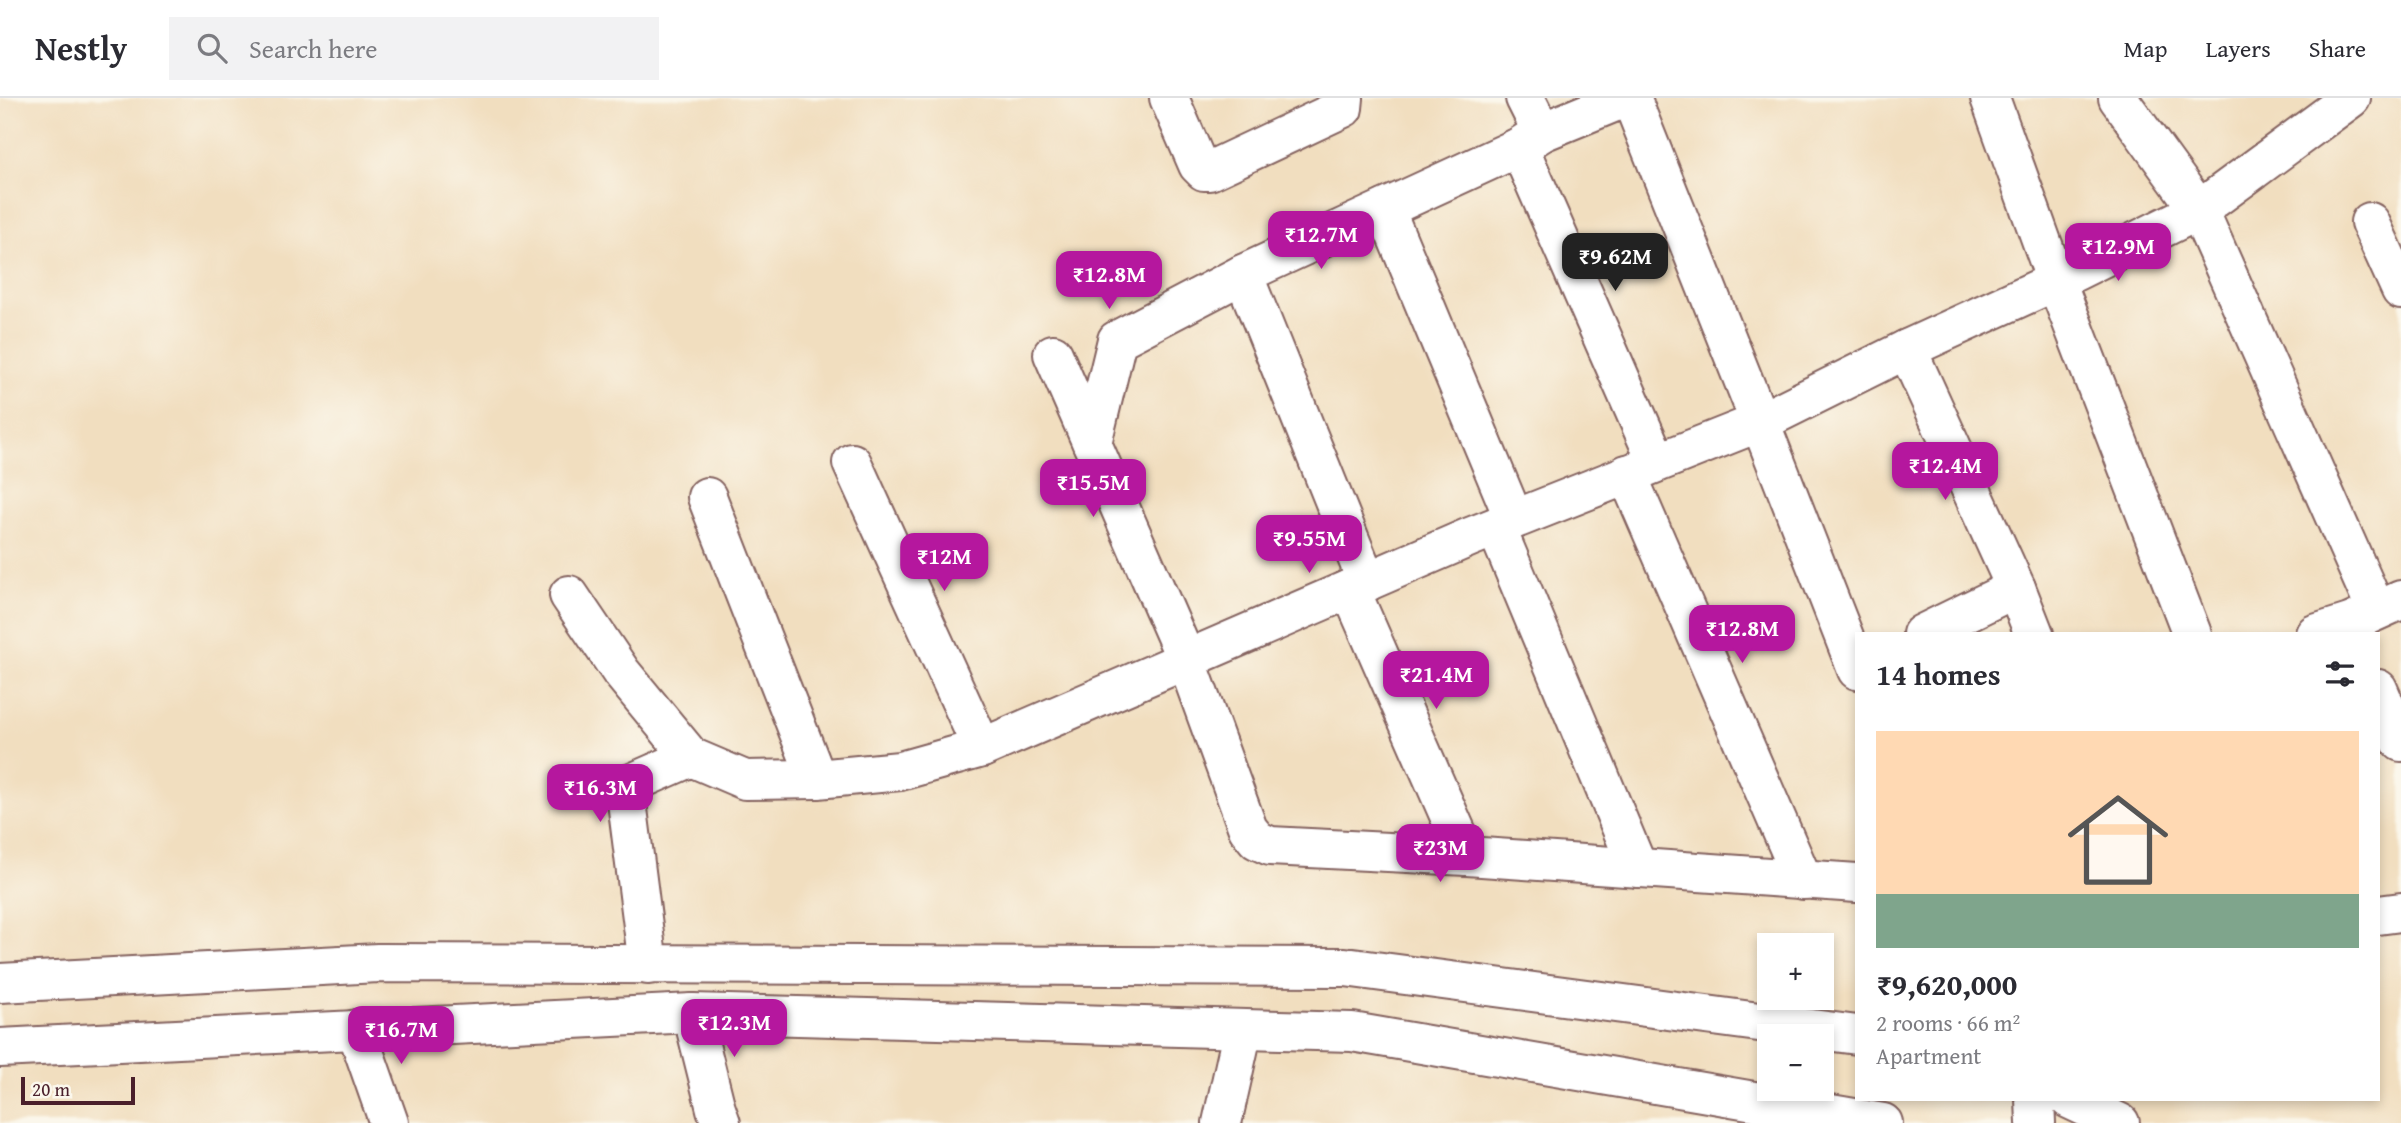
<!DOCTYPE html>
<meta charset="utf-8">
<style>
:root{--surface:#fff;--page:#f2f2f3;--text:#2b2b33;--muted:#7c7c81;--line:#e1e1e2;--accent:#b5179e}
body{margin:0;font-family:"Gentium Book Plus",serif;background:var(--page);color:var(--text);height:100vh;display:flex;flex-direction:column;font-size:26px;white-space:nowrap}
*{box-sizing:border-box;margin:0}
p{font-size:23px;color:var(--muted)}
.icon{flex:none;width:38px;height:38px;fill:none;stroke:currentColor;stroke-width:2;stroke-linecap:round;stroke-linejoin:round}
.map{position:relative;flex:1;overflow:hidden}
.side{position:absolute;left:1855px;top:534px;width:525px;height:469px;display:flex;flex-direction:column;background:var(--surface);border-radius:0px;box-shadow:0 4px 10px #0003}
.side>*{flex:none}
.tools{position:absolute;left:1757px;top:835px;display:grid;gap:14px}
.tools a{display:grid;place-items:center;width:77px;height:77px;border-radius:0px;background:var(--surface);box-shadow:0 4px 10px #0003;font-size:35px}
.scale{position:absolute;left:21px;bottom:18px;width:114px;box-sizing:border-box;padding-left:7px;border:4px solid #4a1f2b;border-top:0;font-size:19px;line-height:24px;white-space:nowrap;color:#4a1f2b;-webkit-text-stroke:5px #fbf7ec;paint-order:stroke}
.price{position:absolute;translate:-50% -60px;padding:0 16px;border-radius:14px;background:var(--accent);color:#fff;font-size:23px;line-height:46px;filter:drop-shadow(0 2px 4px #0008)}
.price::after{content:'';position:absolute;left:50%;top:42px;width:21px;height:16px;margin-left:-10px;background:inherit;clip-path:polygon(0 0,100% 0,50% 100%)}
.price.on{background:#222;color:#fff}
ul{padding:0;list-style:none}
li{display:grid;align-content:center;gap:14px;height:371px;padding:0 21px}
li span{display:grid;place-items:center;height:217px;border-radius:0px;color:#555}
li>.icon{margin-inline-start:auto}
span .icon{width:126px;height:126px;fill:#fffc;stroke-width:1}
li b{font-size:30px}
h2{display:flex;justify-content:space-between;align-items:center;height:84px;padding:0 21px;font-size:30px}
header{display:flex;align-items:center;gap:42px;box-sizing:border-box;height:98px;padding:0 35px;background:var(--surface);border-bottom:2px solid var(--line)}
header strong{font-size:33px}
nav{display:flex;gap:38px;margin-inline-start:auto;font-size:24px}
.search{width:490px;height:63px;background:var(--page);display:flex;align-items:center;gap:18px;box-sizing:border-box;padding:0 24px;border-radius:0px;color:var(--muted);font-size:26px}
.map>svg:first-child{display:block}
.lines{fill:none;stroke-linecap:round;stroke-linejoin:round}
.minor-casing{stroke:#84625f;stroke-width:42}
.major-casing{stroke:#84625f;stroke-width:42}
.minor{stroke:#fff;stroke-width:38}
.major{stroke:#fff;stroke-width:38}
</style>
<header>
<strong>Nestly</strong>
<div class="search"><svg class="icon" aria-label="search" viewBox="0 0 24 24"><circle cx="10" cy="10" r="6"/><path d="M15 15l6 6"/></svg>Search here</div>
<nav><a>Map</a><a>Layers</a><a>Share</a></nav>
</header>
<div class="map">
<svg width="2401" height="1025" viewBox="0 0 2401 1025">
<rect width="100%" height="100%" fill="#fbf7ec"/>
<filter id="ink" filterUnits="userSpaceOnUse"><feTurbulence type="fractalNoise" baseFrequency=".0143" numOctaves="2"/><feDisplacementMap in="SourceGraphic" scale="14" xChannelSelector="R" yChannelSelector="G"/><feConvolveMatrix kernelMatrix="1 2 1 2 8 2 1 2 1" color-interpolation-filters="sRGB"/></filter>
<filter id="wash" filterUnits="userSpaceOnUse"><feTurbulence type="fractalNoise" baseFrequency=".00686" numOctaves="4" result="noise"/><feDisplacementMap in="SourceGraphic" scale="28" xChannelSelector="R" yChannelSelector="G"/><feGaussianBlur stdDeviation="1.57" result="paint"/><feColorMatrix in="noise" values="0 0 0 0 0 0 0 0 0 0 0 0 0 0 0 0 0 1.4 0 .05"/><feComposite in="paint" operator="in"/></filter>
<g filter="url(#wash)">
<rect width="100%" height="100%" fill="#f1debf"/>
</g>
<g filter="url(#ink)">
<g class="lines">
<defs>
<g id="minor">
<polyline points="1169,0 1198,67 1204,73 1209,73 1343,10 1344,0"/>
<polyline points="1525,0 1542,34"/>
<polyline points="1631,0 1760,324 1907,251 2056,183 2192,536"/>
<polyline points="1990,0 2056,183 2199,112 2351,0"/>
<polyline points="2118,0 2199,112 2376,512"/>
<polyline points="1519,49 1657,364"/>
<polyline points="1385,111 1514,421"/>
<polyline points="2370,124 2401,192"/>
<polyline points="1907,251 2016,490 2034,536"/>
<polyline points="1053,256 1186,561 1248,731 1257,742 1270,748 1467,758 1857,785"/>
<polyline points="1092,345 1117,242 1243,176"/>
<polyline points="852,365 982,650"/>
<polyline points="1627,376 1803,782"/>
<polyline points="707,399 817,681 900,673 982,650 1470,439 1760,324 1857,572"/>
<polyline points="1496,429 1638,770"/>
<polyline points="1367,484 1243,176 1519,49 1542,34 1625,0"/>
<polyline points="1350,491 1467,758"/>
<polyline points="569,497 621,574 691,659 745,682 817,681"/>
<polyline points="1922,536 2016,490"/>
<polyline points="2315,536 2350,525 2401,502"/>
<polyline points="2378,591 2401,644"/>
<polyline points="2378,817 2401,814"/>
<polyline points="648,867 625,688 691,659"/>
<polyline points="692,915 716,1011 721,1025"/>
<polyline points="356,931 389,1025"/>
<polyline points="2035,1001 2036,1025"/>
<polyline points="1222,1025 1243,931"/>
</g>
<g id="major">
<polyline points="0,885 378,865 1345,869 1857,937"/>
<polyline points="0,950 692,915 1352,934 1883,1025"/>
<polyline points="2069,1001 2120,1025"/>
</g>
</defs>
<use href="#minor" class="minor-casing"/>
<use href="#major" class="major-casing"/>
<use href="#minor" class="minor"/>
<use href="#major" class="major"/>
</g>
</g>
</svg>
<div class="tools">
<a>+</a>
<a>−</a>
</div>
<div class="scale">20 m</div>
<b class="price" style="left:1321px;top:173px">₹12.7M</b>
<b class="price" style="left:2118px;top:185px">₹12.9M</b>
<b class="price on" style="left:1615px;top:195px">₹9.62M</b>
<b class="price" style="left:1109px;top:213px">₹12.8M</b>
<b class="price" style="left:1945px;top:404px">₹12.4M</b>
<b class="price" style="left:1093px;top:421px">₹15.5M</b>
<b class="price" style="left:1309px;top:477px">₹9.55M</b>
<b class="price" style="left:944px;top:495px">₹12M</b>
<b class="price" style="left:1742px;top:567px">₹12.8M</b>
<b class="price" style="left:1436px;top:613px">₹21.4M</b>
<b class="price" style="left:600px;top:726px">₹16.3M</b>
<b class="price" style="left:1440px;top:786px">₹23M</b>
<b class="price" style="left:734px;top:961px">₹12.3M</b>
<b class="price" style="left:401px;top:968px">₹16.7M</b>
<section class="side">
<h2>14 homes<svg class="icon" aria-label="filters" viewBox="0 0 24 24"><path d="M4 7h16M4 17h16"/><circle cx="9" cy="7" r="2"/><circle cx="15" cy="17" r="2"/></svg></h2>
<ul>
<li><span style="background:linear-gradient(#ffd9b3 75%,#7fa58c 0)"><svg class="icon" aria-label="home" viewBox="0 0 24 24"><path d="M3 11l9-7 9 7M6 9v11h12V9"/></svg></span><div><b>₹9,620,000</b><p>2 rooms · 66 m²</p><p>Apartment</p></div></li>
</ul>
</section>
</div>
